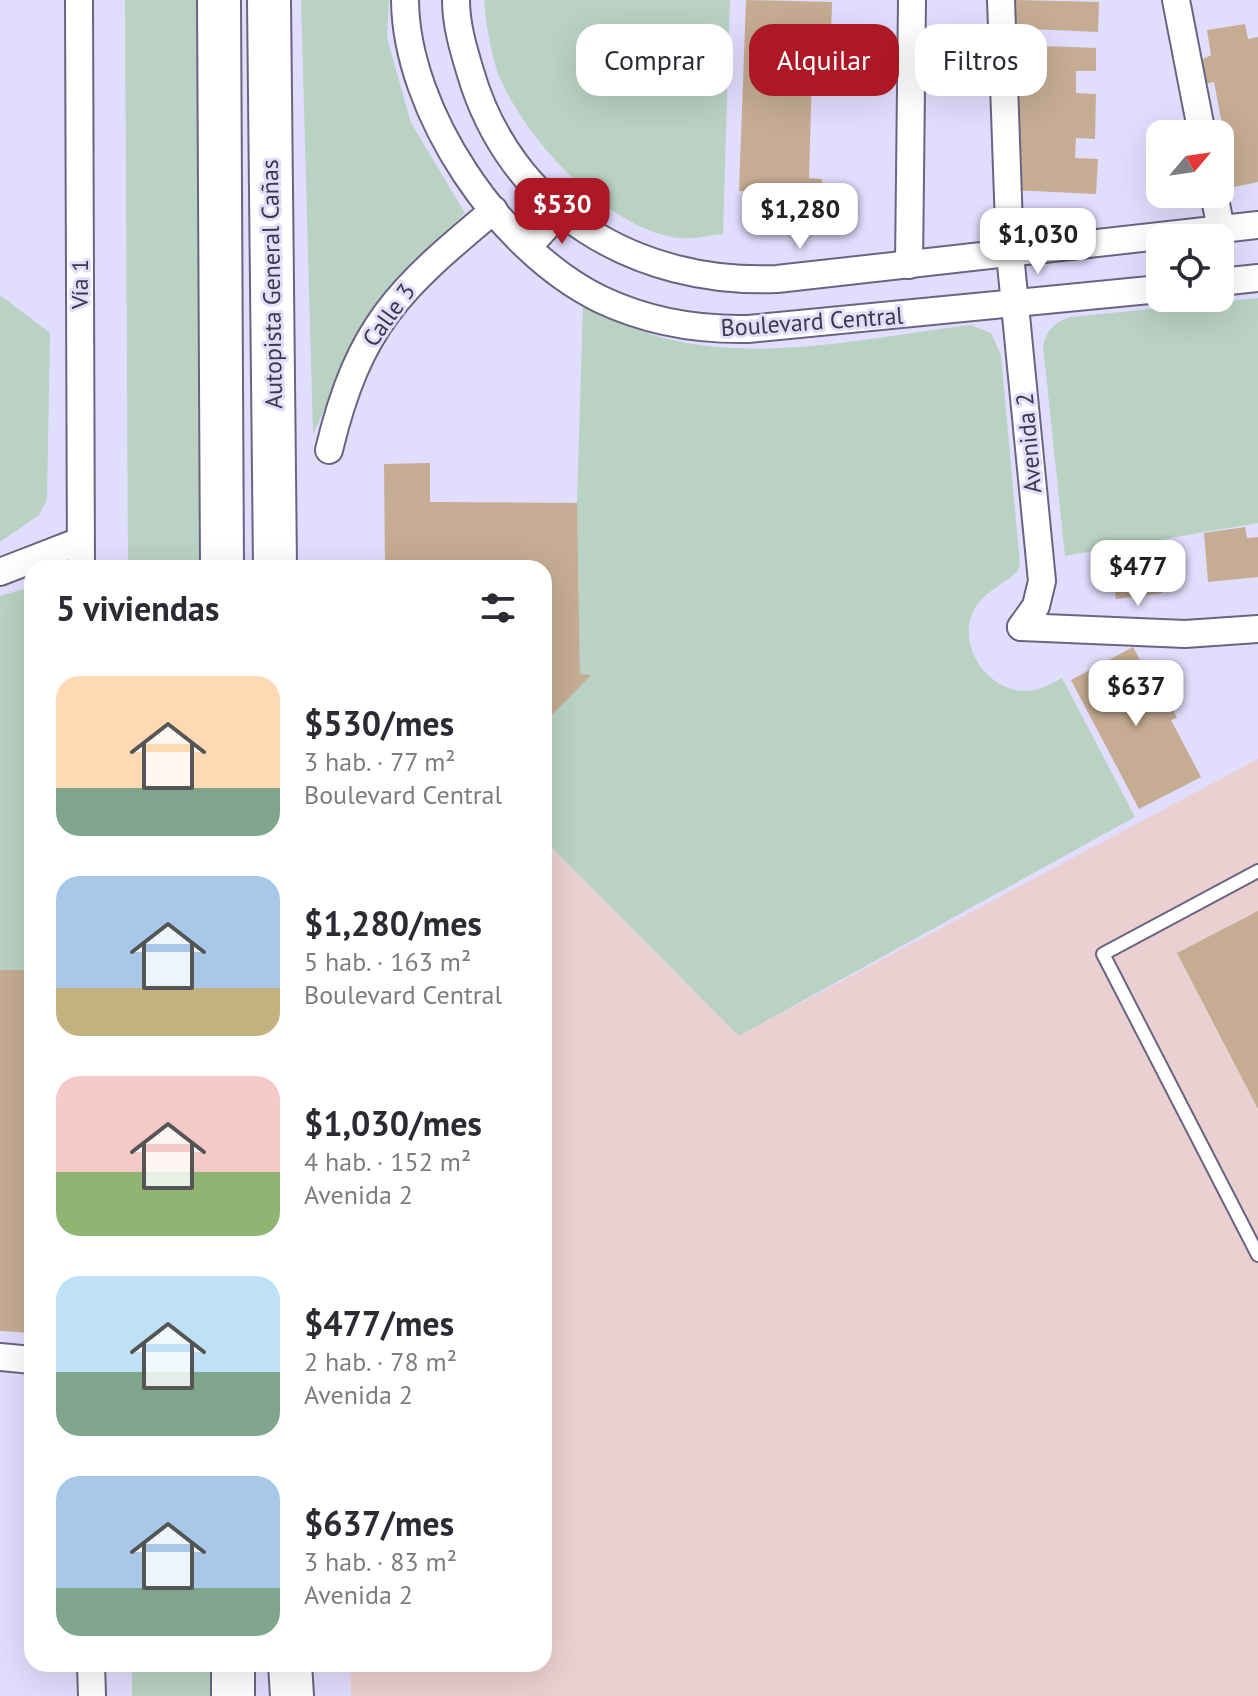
<!DOCTYPE html>
<html lang="es">
<meta charset="utf-8">
<style>
:root{--surface:#fff;--page:#f7f7f7;--text:#2b2b33;--muted:#7c7c81;--accent:#ac1825}
body{margin:0;font-family:"PT Sans",sans-serif;background:var(--page);color:var(--text);height:100vh;display:flex;flex-direction:column;font-size:30px;white-space:nowrap}
*{box-sizing:border-box;margin:0}
p{font-size:26px;color:var(--muted)}
.icon{flex:none;width:44px;height:44px;fill:none;stroke:currentColor;stroke-width:2;stroke-linecap:round;stroke-linejoin:round}
.map{position:relative;flex:1;overflow:hidden}
.panel{position:absolute;left:24px;top:560px;width:528px;height:1112px;display:flex;flex-direction:column;background:var(--surface);border-radius:24px;box-shadow:0 8px 32px #0002}
.panel>*{flex:none}
.guide{position:absolute;left:576px;top:24px;width:562px;height:72px;display:flex;gap:16px}
.needle{width:52px;rotate:61deg}
.controls{position:absolute;left:1146px;top:120px;display:grid;gap:16px}
.controls a{display:grid;place-items:center;width:88px;height:88px;border-radius:16px;background:var(--surface);box-shadow:0 8px 32px #0002;font-size:40px}
.price{position:absolute;translate:-50% -68px;padding:0 18px;border-radius:16px;background:#fff;color:#222;font-size:26px;line-height:52px;filter:drop-shadow(0 2px 4px #0008)}
.price::after{content:'';position:absolute;left:50%;top:48px;width:24px;height:18px;margin-left:-12px;background:inherit;clip-path:polygon(0 0,100% 0,50% 100%)}
.price.active{background:var(--accent);color:#fff}
ul{padding:0;list-style:none}
li{display:flex;align-items:center;gap:24px;height:200px;padding:0 32px}
li span{display:grid;place-items:center;flex:none;width:224px;height:160px;border-radius:24px;color:#555}
li>.icon{margin-inline-start:auto}
span .icon{width:96px;height:96px;fill:#fffc;stroke-width:1}
li b{font-size:34px}
h2{display:flex;justify-content:space-between;align-items:center;height:96px;padding:0 32px;font-size:34px}
.tag{padding:0 28px;border-radius:24px;background:var(--surface);box-shadow:0 8px 32px #0002;font-size:28px;line-height:72px}
.tag.active{background:var(--accent);color:#fff}
.map>svg:first-child{display:block}
.industrial{fill:#ebd0d1}
.green{fill:#b9d2c3}
.building{fill:#c5ac92}
.lines{fill:none;stroke-linecap:round;stroke-linejoin:round}
.service-casing{stroke:#696581;stroke-width:16}
.minor-casing{stroke:#696581;stroke-width:30}
.trunk-casing{stroke:#696581;stroke-width:46}
.service{stroke:#fff;stroke-width:12}
.minor{stroke:#fff;stroke-width:26}
.trunk{stroke:#fff;stroke-width:42}
.labels{text-anchor:middle;stroke-width:6;stroke-linejoin:round;paint-order:stroke}
.street-label{font-size:24px;fill:#3c3a47;stroke:#e1ddfd}
</style>
<div class="map">
<svg width="1258" height="1696" viewBox="0 0 1258 1696">
<rect width="100%" height="100%" fill="#e1ddfd"/>
<polygon class="industrial" points="1258,759 1258,1696 351,1696 350,1664 544,1664 544,841 739,1036"/>
<g class="green">
<polygon points="125,0 204,0 207,568 128,568"/>
<polygon points="301,0 389,0 387,38 411,123 465,213 375,303 313,434"/>
<path d="M484 0H730L723 234C709 235 693 240 679 238 608 230 523 137 498 73 490 51 486 23 484 0Z"/>
<polygon points="0,295 50,333 47,500 39,515 0,542"/>
<path d="M1258 298V523L1065 556 1043 345C1048 329 1054 322 1071 317Z"/>
<path d="M583 304C605 315 627 326 650 334 750 366 870 337 971 325L991 333 1001 355 1020 565 1017 572C1001 586 980 594 972 614 959 647 986 688 1022 691 1037 692 1049 685 1062 678L1135 817 739 1036 544 840V723L580 674 577 503Z"/>
<polygon points="32,587 32,970 0,970 0,596"/>
<rect x="132" y="1664" width="78" height="32"/>
</g>
<g class="building">
<polygon points="746,0 832,2 830,72 812,71 809,178 822,179 821,216 744,213 744,191 739,191"/>
<polygon points="1015,0 1099,2 1098,32 1013,28"/>
<polygon points="1245,24 1248,39 1258,37 1258,182 1234,187 1214,82 1204,84 1200,61 1211,55 1207,30"/>
<polygon points="1017,45 1096,48 1096,71 1076,71 1076,93 1096,94 1095,139 1076,138 1075,158 1098,159 1096,194 1012,190"/>
<polygon points="430,463 430,502 577,503 580,674 591,675 544,723 544,568 385,568 384,464"/>
<polygon points="1245,527 1247,538 1258,537 1258,577 1208,582 1204,533"/>
<polygon points="1148,548 1149,556 1157,554 1162,593 1116,599 1110,553"/>
<polygon points="1133,647 1164,705 1170,703 1177,718 1171,720 1201,777 1139,809 1071,680"/>
<polygon points="1258,911 1258,1109 1177,953"/>
<polygon points="0,970 32,970 32,1333 0,1331"/>
</g>
<g class="lines">
<defs>
<polyline id="service" points="1258,871 1103,954 1258,1255"/>
<g id="minor">
<polyline points="79,0 81,568"/>
<path d="M405 0C406 112 500 250 600 299 648 322 696 330 748 329L1160 289"/>
<path d="M456 0C456 24 463 48 470 71 510 211 637 285 777 279L1258 225"/>
<polyline points="1001,0 1010,254 1042,581 1036,606 1021,627"/>
<polyline points="1176,0 1202,134"/>
<polyline points="1214,194 1221,229"/>
<polyline points="528,247 560,212"/>
<polyline points="909,265 912,0"/>
<polyline points="1220,282 1258,278"/>
<path d="M329 450C359 325 399 289 494 210"/>
<polyline points="0,572 80,541"/>
<polyline points="1021,627 1185,634 1258,629"/>
<polyline points="0,1357 32,1360"/>
<polyline points="91,1664 92,1696"/>
</g>
<g id="trunk">
<polyline points="219,0 222,568"/>
<polyline points="269,0 275,568"/>
<polyline points="233,1664 233,1696"/>
<polyline points="290,1664 292,1696"/>
</g>
</defs>
<use href="#service" class="service-casing"/>
<use href="#minor" class="minor-casing"/>
<use href="#trunk" class="trunk-casing"/>
<use href="#service" class="service"/>
<use href="#minor" class="minor"/>
<use href="#trunk" class="trunk"/>
</g>
<g class="labels">
<g class="street-label">
<text transform="translate(80 284) rotate(-90)" y="8">Vía 1</text>
<text transform="translate(272 284) rotate(-91)" y="8">Autopista General Cañas</text>
<text transform="translate(389 315) rotate(-54)" y="8">Calle 3</text>
<text transform="translate(812 322) rotate(-4)" y="8">Boulevard Central</text>
<text transform="translate(1029 443) rotate(-95)" y="8">Avenida 2</text>
</g>
</g>
</svg>
<div class="controls">
<a><svg class="needle" viewBox="-14 -14 28 28"><path d="M0-13l5 13h-10z" fill="#e53935"/><path d="M0 13l5-13h-10z" fill="#7c7c81"/></svg></a>
<a><svg class="icon" aria-label="locate" viewBox="0 0 24 24"><circle cx="12" cy="12" r="6"/><path d="M12 2v4M12 18v4M2 12h4M18 12h4"/></svg></a>
</div>
<b class="price active" style="left:562px;top:246px">$530</b>
<b class="price" style="left:800px;top:251px">$1,280</b>
<b class="price" style="left:1038px;top:276px">$1,030</b>
<b class="price" style="left:1138px;top:608px">$477</b>
<b class="price" style="left:1136px;top:728px">$637</b>
<div class="guide">
<a class="tag">Comprar</a>
<a class="tag active">Alquilar</a>
<a class="tag">Filtros</a>
</div>
<section class="panel">
<h2>5 viviendas<svg class="icon" aria-label="filters" viewBox="0 0 24 24"><path d="M4 7h16M4 17h16"/><circle cx="9" cy="7" r="2"/><circle cx="15" cy="17" r="2"/></svg></h2>
<ul>
<li><span style="background:linear-gradient(#ffd9b3 70%,#7fa58c 0)"><svg class="icon" aria-label="home" viewBox="0 0 24 24"><path d="M3 11l9-7 9 7M6 9v11h12V9"/></svg></span><div><b>$530/mes</b><p>3 hab. · 77 m²</p><p>Boulevard Central</p></div></li>
<li><span style="background:linear-gradient(#a9c7e8 70%,#c2b280 0)"><svg class="icon" aria-label="home" viewBox="0 0 24 24"><path d="M3 11l9-7 9 7M6 9v11h12V9"/></svg></span><div><b>$1,280/mes</b><p>5 hab. · 163 m²</p><p>Boulevard Central</p></div></li>
<li><span style="background:linear-gradient(#f6c9c9 60%,#8fb573 0)"><svg class="icon" aria-label="home" viewBox="0 0 24 24"><path d="M3 11l9-7 9 7M6 9v11h12V9"/></svg></span><div><b>$1,030/mes</b><p>4 hab. · 152 m²</p><p>Avenida 2</p></div></li>
<li><span style="background:linear-gradient(#bfe0f5 60%,#7fa58c 0)"><svg class="icon" aria-label="home" viewBox="0 0 24 24"><path d="M3 11l9-7 9 7M6 9v11h12V9"/></svg></span><div><b>$477/mes</b><p>2 hab. · 78 m²</p><p>Avenida 2</p></div></li>
<li><span style="background:linear-gradient(#a9c7e8 70%,#7fa58c 0)"><svg class="icon" aria-label="home" viewBox="0 0 24 24"><path d="M3 11l9-7 9 7M6 9v11h12V9"/></svg></span><div><b>$637/mes</b><p>3 hab. · 83 m²</p><p>Avenida 2</p></div></li>
</ul>
</section>
</div>
